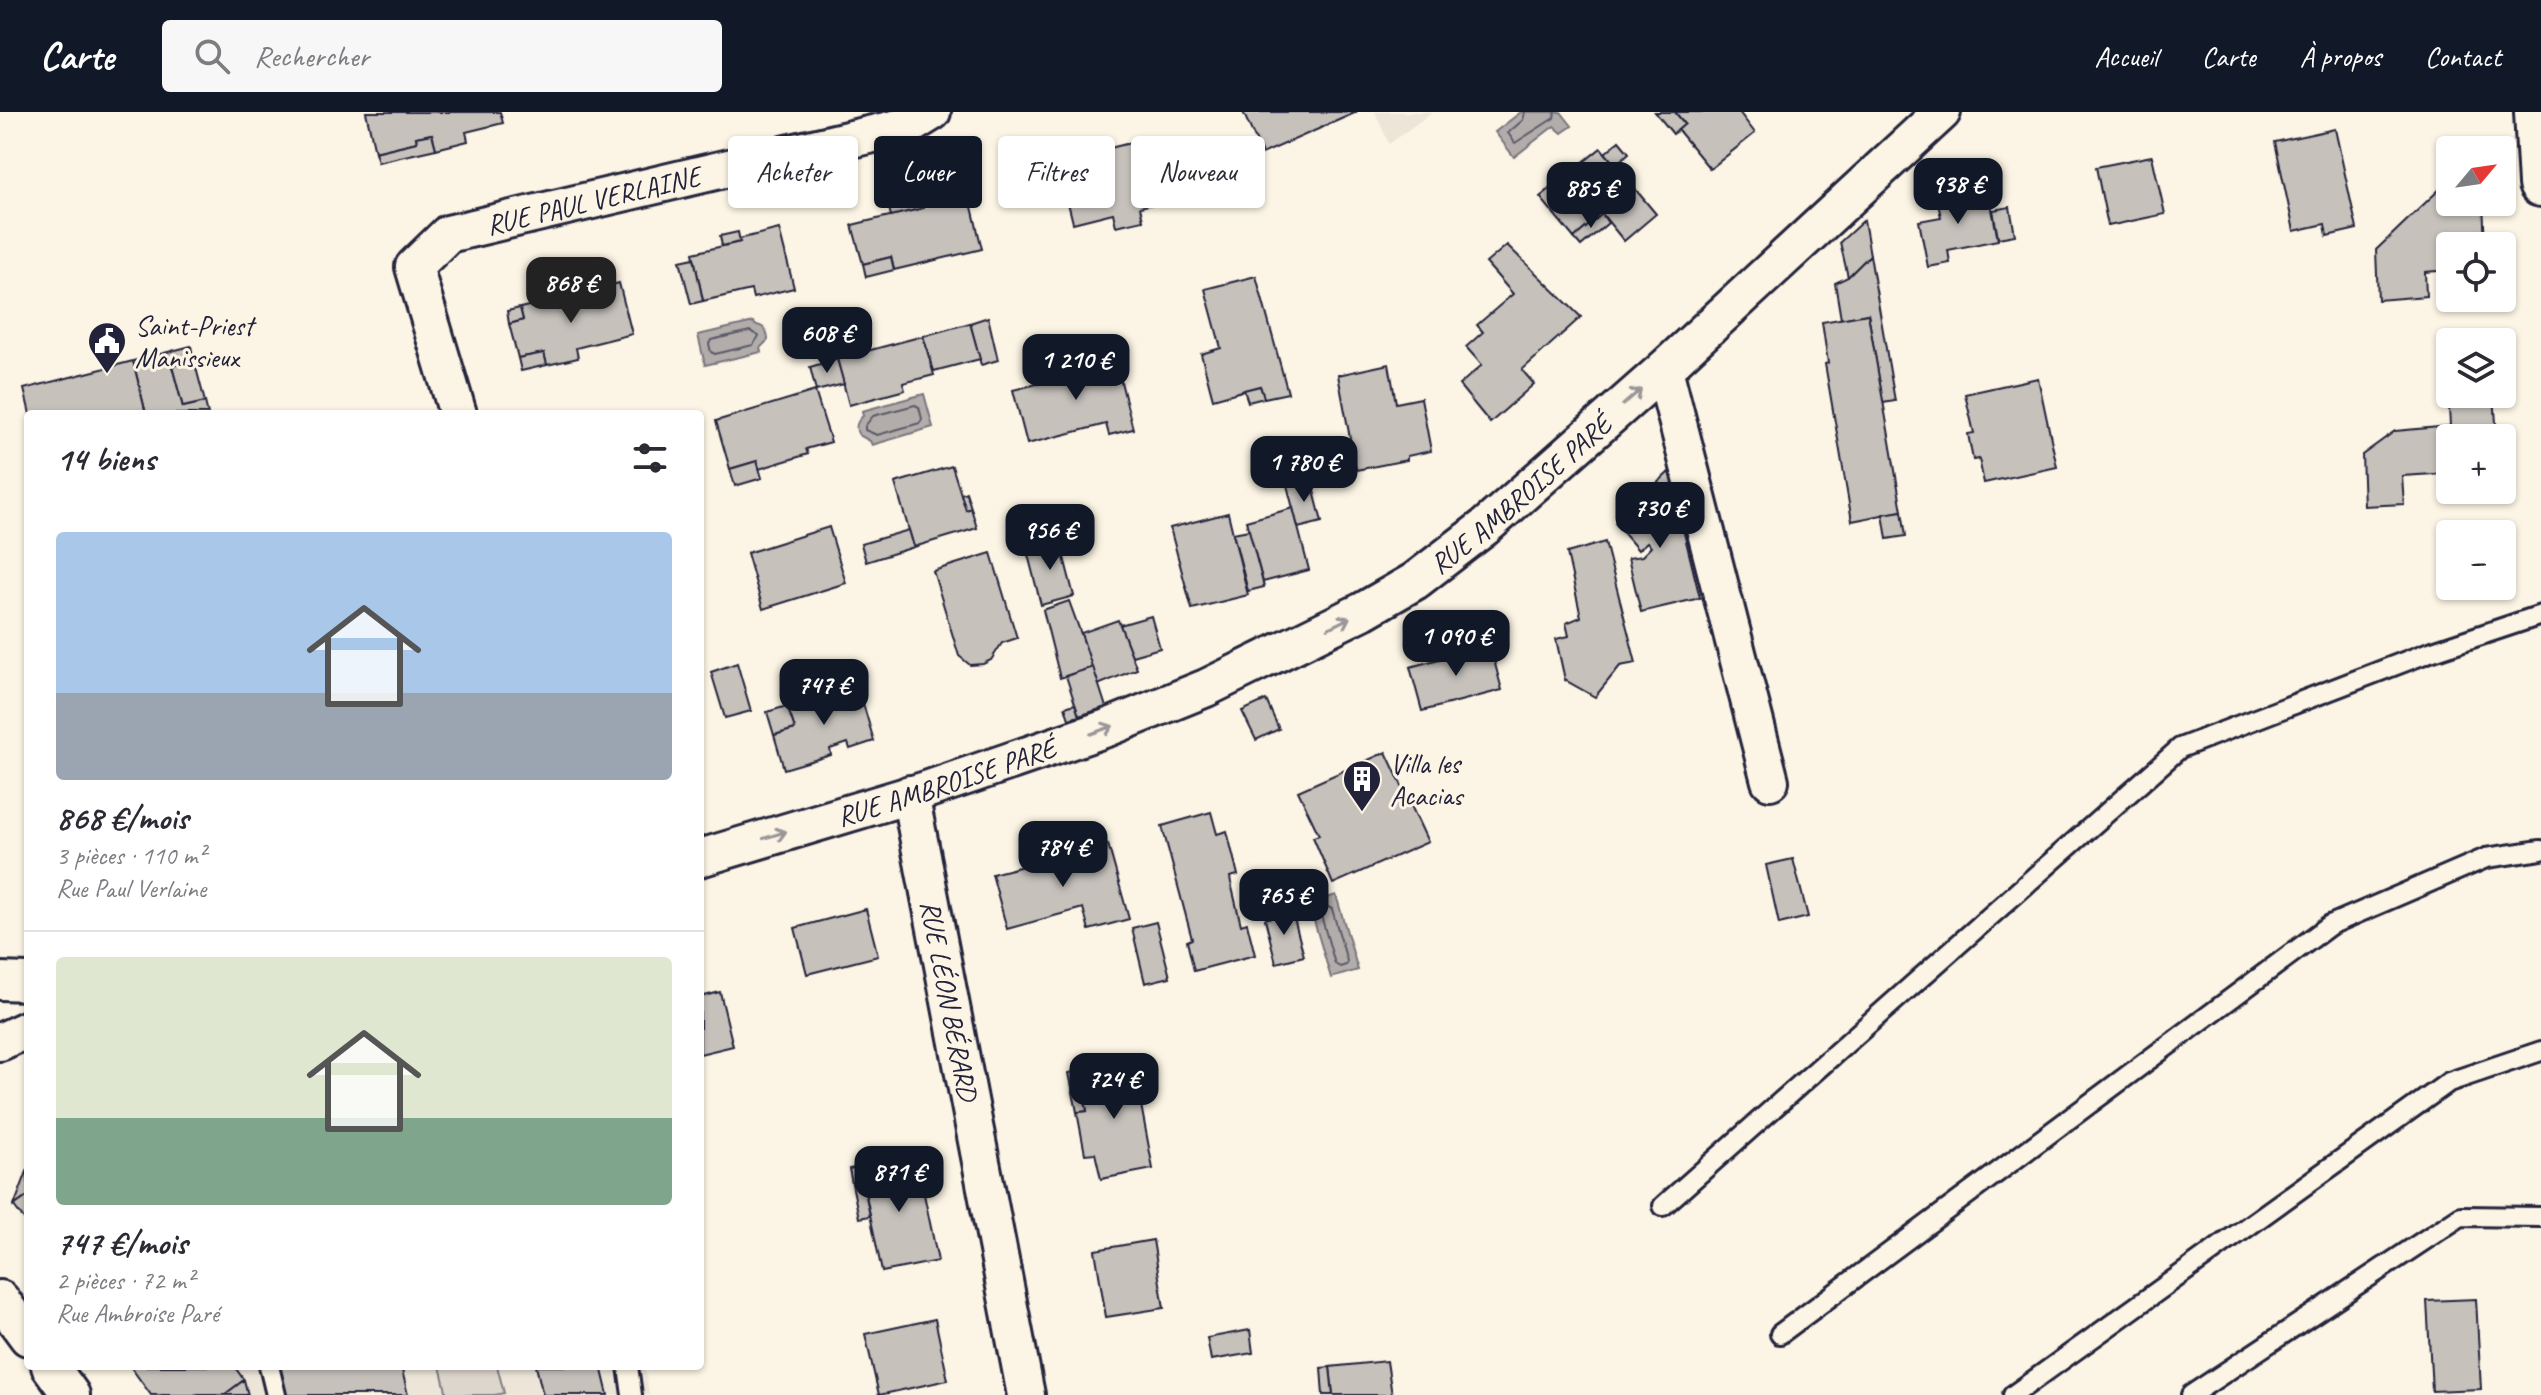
<!DOCTYPE html>
<html lang="fr">
<meta charset="utf-8">
<style>
:root{--surface:#fff;--page:#f7f7f7;--text:#2b2b33;--muted:#7c7c81;--line:#e1e1e2;--accent:#111827}
body{margin:0;font-family:Caveat,sans-serif;background:var(--page);color:var(--text);height:100vh;display:flex;flex-direction:column;font-size:30px;white-space:nowrap}
*{box-sizing:border-box;margin:0}
p{font-size:26px;color:var(--muted)}
.icon{flex:none;width:44px;height:44px;fill:none;stroke:currentColor;stroke-width:2;stroke-linecap:round;stroke-linejoin:round}
.map{position:relative;flex:1;overflow:hidden}
.side{position:absolute;left:24px;top:298px;width:680px;height:960px;display:flex;flex-direction:column;background:var(--surface);border-radius:8px;box-shadow:0 2px 6px #0004}
.side>*{flex:none}
.banner{position:absolute;left:728px;top:24px;width:760px;height:72px;display:flex;gap:16px}
.needle{width:52px;rotate:61deg}
.buttons{position:absolute;left:2436px;top:24px;display:grid;gap:16px}
.buttons a{display:grid;place-items:center;width:80px;height:80px;border-radius:8px;background:var(--surface);box-shadow:0 2px 6px #0004;font-size:40px}
.price{position:absolute;translate:-50% -68px;padding:0 18px;border-radius:16px;background:var(--accent);color:#fff;font-size:26px;line-height:52px;filter:drop-shadow(0 2px 4px #0008)}
.price::after{content:'';position:absolute;left:50%;top:48px;width:24px;height:18px;margin-left:-12px;background:inherit;clip-path:polygon(0 0,100% 0,50% 100%)}
.price.selected{background:#222;color:#fff}
ul{padding:0;list-style:none}
li{display:grid;align-content:center;gap:16px;height:424px;padding:0 32px}
li+li{border-top:2px solid var(--line)}
li span{display:grid;place-items:center;height:248px;border-radius:8px;color:#555}
li>.icon{margin-inline-start:auto}
span .icon{width:144px;height:144px;fill:#fffc;stroke-width:1}
li b{font-size:34px}
h2{display:flex;justify-content:space-between;align-items:center;height:96px;padding:0 32px;font-size:34px}
.tag{padding:0 28px;border-radius:8px;background:var(--surface);box-shadow:0 2px 6px #0004;font-size:28px;line-height:72px}
.tag.selected{background:var(--accent);color:#fff}
header{display:flex;align-items:center;gap:48px;box-sizing:border-box;height:112px;padding:0 40px;background:var(--accent);color:#fff}
header strong{font-size:38px}
nav{display:flex;gap:44px;margin-inline-start:auto;font-size:28px}
.search{width:560px;height:72px;background:var(--page);display:flex;align-items:center;gap:20px;box-sizing:border-box;padding:0 28px;border-radius:8px;color:var(--muted);font-size:30px}
.map>svg:first-child{display:block}
.built{fill:#ece5d8}
.green{fill:#dcd6cc;stroke:#7f7c84;stroke-width:2}
.water{fill:#b2adab;stroke:#78757e;stroke-width:2}
.lines{fill:none;stroke-linecap:round;stroke-linejoin:round}
.shore{stroke:#5c5a68;stroke-width:2}
.building{fill:#c6c1bb;stroke:#22223b;stroke-width:2}
.lane-casing{stroke:#22223b;stroke-width:24}
.street-casing{stroke:#22223b;stroke-width:42}
.primary-casing{stroke:#22223b;stroke-width:50}
.lane{stroke:#fcf5e5;stroke-width:18}
.street{stroke:#fcf5e5;stroke-width:36}
.primary{stroke:#fcf5e5;stroke-width:44}
.oneway{stroke:#9a9698}
.labels{text-anchor:middle;stroke-width:6;stroke-linejoin:round;paint-order:stroke}
.street-label{font-size:28px;fill:#22223b;stroke:#fcf5e5}
.poi-label{font-size:28px;fill:#22223b;stroke:#fcf5e5;text-anchor:start}
</style>
<header>
<strong>Carte</strong>
<div class="search"><svg class="icon" aria-label="search" viewBox="0 0 24 24"><circle cx="10" cy="10" r="6"/><path d="M15 15l6 6"/></svg>Rechercher</div>
<nav><a>Accueil</a><a>Carte</a><a>À propos</a><a>Contact</a></nav>
</header>
<div class="map">
<svg width="2541" height="1283" viewBox="0 0 2541 1283">
<rect width="100%" height="100%" fill="#fcf5e5"/>
<filter id="ink" filterUnits="userSpaceOnUse"><feTurbulence type="fractalNoise" baseFrequency=".0125" numOctaves="2"/><feDisplacementMap in="SourceGraphic" scale="16" xChannelSelector="R" yChannelSelector="G"/><feConvolveMatrix kernelMatrix="1 2 1 2 8 2 1 2 1" color-interpolation-filters="sRGB"/></filter>
<g filter="url(#ink)">
<g class="built">
<polygon points="1375,0 1432,0 1389,32"/>
<polygon points="234,1254 645,1254 649,1283 224,1283"/>
</g>
<polygon class="green" points="440,1254 497,1254 504,1281 495,1283 447,1283"/>
<g class="water">
<polygon points="1521,0 1561,0 1572,14 1562,21 1554,14 1514,45 1495,20"/>
<path d="M754 210 755 213C764 213 768 220 768 228L760 236 761 240 705 253 698 223Z"/>
<path d="M924 282 933 315 872 333 870 329 859 323C854 316 857 309 863 304L862 299Z"/>
<polygon points="1336,783 1358,858 1331,866 1309,792"/>
</g>
<g class="lines">
<g class="shore">
<polyline points="1525,0 1523,8 1508,21 1515,31 1554,6 1555,0"/>
<polygon points="750,219 759,224 753,233 715,242 711,240 709,232 711,228"/>
<polygon points="915,293 919,295 922,307 920,311 877,323 865,318 865,314 873,304"/>
<polygon points="1328,795 1332,797 1347,849 1346,853 1340,855 1335,852 1320,800 1322,796"/>
</g>
</g>
<g class="building">
<polygon points="366,0 500,0 503,11 466,20 468,29 436,37 432,22 416,25 417,30 375,40"/>
<polygon points="1243,0 1357,0 1262,42"/>
<polygon points="1655,0 1675,0 1685,12 1673,22"/>
<polygon points="1675,0 1739,0 1755,21 1710,57 1678,18 1685,12"/>
<polygon points="2335,17 2357,117 2327,124 2325,112 2294,119 2275,30"/>
<polygon points="432,22 436,37 378,50 375,40 417,30 416,25"/>
<polygon points="1150,26 1166,89 1140,95 1143,108 1116,114 1113,101 1073,111 1060,58 1104,46 1102,38"/>
<polygon points="1619,29 1629,41 1615,53 1605,41"/>
<polygon points="1601,36 1656,102 1624,129 1602,102 1574,126 1540,85"/>
<polygon points="1102,38 1104,46 1060,58 1058,48"/>
<polygon points="2152,44 2165,102 2108,114 2096,55"/>
<polygon points="2450,73 2450,90 2483,90 2485,134 2450,134 2450,158 2425,160 2426,184 2378,188 2376,138 2443,74"/>
<polygon points="1988,76 1998,128 1948,138 1950,151 1928,155 1919,109 1941,105 1937,87"/>
<polygon points="968,78 982,137 894,158 891,145 863,152 852,113 923,96 922,89"/>
<polygon points="922,89 923,96 891,104 889,96"/>
<polygon points="2010,95 2015,123 1998,126 1993,98"/>
<polygon points="1602,102 1608,111 1581,134 1574,126"/>
<polygon points="1864,108 1870,143 1848,165 1840,130"/>
<polygon points="779,117 794,176 753,186 751,178 703,189 693,141 740,130 739,127"/>
<polygon points="738,120 740,130 722,134 720,124"/>
<polygon points="1507,133 1581,205 1522,258 1534,272 1490,311 1459,273 1482,253 1466,235 1483,220 1477,213 1513,182 1486,151"/>
<polygon points="1870,143 1895,289 1883,291 1868,202 1841,207 1835,171 1848,165"/>
<polygon points="891,145 894,158 866,165 863,152"/>
<polygon points="694,146 703,189 691,192 680,149"/>
<polygon points="1256,164 1288,281 1264,286 1260,274 1213,287 1201,242 1221,236 1205,177"/>
<polygon points="619,171 632,222 576,236 578,246 547,253 544,241 518,246 509,212 523,208 520,196 550,189 552,196 568,192 566,185"/>
<polygon points="566,185 568,192 552,196 550,189"/>
<polygon points="520,196 523,208 509,212 507,199"/>
<polygon points="1868,202 1902,399 1852,409 1825,252 1828,251 1822,210"/>
<polygon points="988,205 998,248 981,253 970,211"/>
<polygon points="970,211 980,247 934,259 923,224"/>
<polygon points="923,224 934,263 903,271 905,278 849,293 837,247"/>
<polygon points="191,234 194,248 172,254 183,295 205,290 208,302 146,302 133,249"/>
<polygon points="1112,234 1133,317 1109,323 1106,312 1027,332 1013,278 1093,258 1089,240"/>
<polygon points="1089,240 1093,258 1062,266 1057,248"/>
<polygon points="544,241 547,253 521,259 518,246"/>
<polygon points="837,247 844,272 816,279 810,255"/>
<polygon points="194,248 205,290 183,295 172,254"/>
<polygon points="133,249 146,302 30,302 24,277"/>
<polygon points="1389,252 1396,291 1421,286 1431,339 1407,344 1407,348 1356,358 1338,263"/>
<polygon points="2038,266 2057,355 1984,371 1979,347 1973,348 1968,322 1974,321 1965,282"/>
<polygon points="1260,274 1264,286 1248,290 1244,278"/>
<polygon points="2448,276 2450,282 2494,282 2497,326 2450,326 2450,361 2402,364 2404,392 2364,394 2362,343 2395,319 2450,314"/>
<polygon points="815,279 831,330 806,337 808,342 759,357 757,349 730,357 716,309"/>
<polygon points="757,349 762,366 735,374 730,357"/>
<polygon points="952,354 966,398 971,396 977,416 914,435 895,371"/>
<polygon points="1669,360 1700,486 1641,500 1628,446 1642,444 1651,435 1647,430 1638,438 1615,411"/>
<polygon points="1311,367 1322,410 1298,416 1287,373"/>
<polygon points="966,380 971,396 966,398 961,382"/>
<polygon points="1293,396 1309,458 1263,470 1246,409"/>
<polygon points="1052,399 1059,426 1026,435 1019,408"/>
<polygon points="1902,399 1906,424 1887,427 1883,402"/>
<polygon points="1228,401 1248,483 1192,497 1170,416"/>
<polygon points="829,415 846,471 763,497 747,441"/>
<polygon points="909,418 914,435 866,450 861,432"/>
<polygon points="1249,418 1264,475 1248,479 1233,421"/>
<polygon points="1059,426 1074,484 1041,493 1026,435"/>
<polygon points="1605,430 1636,551 1620,554 1595,585 1565,568 1556,527 1569,524 1566,511 1581,505 1567,441"/>
<polygon points="991,441 1017,526 1002,531 991,548 983,552 970,553 959,544 933,459"/>
<polygon points="1069,489 1093,555 1060,566 1043,498"/>
<polygon points="1151,504 1160,536 1132,544 1120,513"/>
<polygon points="1118,508 1137,557 1098,573 1081,521"/>
<polygon points="1490,533 1502,578 1422,599 1410,555"/>
<polygon points="737,551 751,599 725,606 711,560"/>
<polygon points="1093,555 1106,595 1079,604 1066,564"/>
<polygon points="858,574 874,629 850,637 848,631 830,637 831,643 784,657 774,623 795,617 787,594"/>
<polygon points="1266,588 1279,617 1256,628 1242,599"/>
<polygon points="1075,592 1079,604 1069,607 1065,595"/>
<polygon points="787,594 795,617 774,623 767,600"/>
<polygon points="1386,640 1428,730 1333,772 1313,725 1319,723 1298,679"/>
<polygon points="1211,700 1217,722 1227,719 1238,763 1230,765 1231,771 1241,813 1247,811 1255,843 1194,859 1187,829 1192,827 1162,714"/>
<polygon points="1108,732 1129,807 1089,818 1083,796 1007,817 992,762"/>
<polygon points="1793,747 1808,805 1779,812 1766,753"/>
<polygon points="866,797 878,844 807,862 795,816"/>
<polygon points="1292,799 1304,844 1276,851 1265,807"/>
<polygon points="1156,810 1170,865 1145,871 1132,816"/>
<polygon points="720,880 733,934 700,942 700,885"/>
<polygon points="1133,950 1153,1057 1101,1067 1095,1041 1085,1042 1077,1000 1087,999 1079,959"/>
<polygon points="1079,959 1087,999 1077,1000 1069,961"/>
<polygon points="916,1044 938,1149 882,1160 860,1055"/>
<polygon points="860,1055 870,1104 859,1106 849,1057"/>
<polygon points="28,1057 28,1084 14,1094"/>
<polygon points="929,1069 932,1081 924,1083 922,1070"/>
<polygon points="28,1084 28,1113 14,1094"/>
<polygon points="1153,1128 1164,1196 1106,1205 1095,1138"/>
<polygon points="2476,1187 2481,1277 2432,1279 2427,1189"/>
<polygon points="935,1207 948,1268 879,1283 865,1222"/>
<polygon points="1250,1218 1253,1241 1211,1248 1207,1226"/>
<polygon points="1387,1249 1392,1283 1333,1283 1330,1255"/>
<polygon points="130,1254 234,1254 244,1268 224,1283 151,1283"/>
<polygon points="279,1254 401,1254 408,1283 286,1283"/>
<polygon points="536,1254 601,1254 608,1283 543,1283"/>
<polygon points="1330,1255 1333,1283 1323,1283 1321,1256"/>
<polygon points="244,1268 248,1283 224,1283"/>
</g>
<g class="lines">
<defs>
<g id="lane">
<polyline points="1663,1094 2180,636 2427,541 2541,503"/>
<polyline points="1780,1222 2330,813 2486,746 2541,738"/>
<polyline points="269,1254 276,1283"/>
<polyline points="628,1254 632,1283"/>
<polyline points="2013,1283 2449,970 2541,939"/>
<polyline points="2191,1283 2461,1104 2541,1105"/>
</g>
<g id="street">
<polyline points="1664,257 1770,669"/>
<path id="s1" d="M458 302 414 155 448 122 911 13 932 0"/>
<path id="s2" d="M910 682 1026 1283"/>
<path id="s3" d="M700 746 923 679 1107 616 1206 576 1363 499 1415 469 1485 415 1664 257 1942 0"/>
<polyline points="0,869 28,870"/>
<polyline points="0,930 28,917"/>
<polyline points="0,1187 28,1225"/>
<polyline points="50,1254 71,1283"/>
</g>
<polyline id="primary" points="2537,0 2541,72"/>
</defs>
<use href="#lane" class="lane-casing"/>
<use href="#street" class="street-casing"/>
<use href="#primary" class="primary-casing"/>
<use href="#lane" class="lane"/>
<use href="#street" class="street"/>
<use href="#primary" class="primary"/>
</g>
<defs><path id="oneway-shaft" d="M-6 0H5M1.5-3L5.5 0L1.5 3" fill="none" stroke-width="1.6" stroke-linecap="round" stroke-linejoin="round" transform="scale(2)"/></defs>
<g class="oneway">
<use href="#oneway-shaft" transform="translate(1632 285) rotate(-41)"/>
<use href="#oneway-shaft" transform="translate(1339 511) rotate(-26)"/>
<use href="#oneway-shaft" transform="translate(1102 618) rotate(-20)"/>
<use href="#oneway-shaft" transform="translate(775 723) rotate(-17)"/>
</g>
</g>
<defs>
<symbol id="civic-pin" viewBox="-11 -11 22 30"><path d="M0 17L-7.5 6A9.5 9.5 0 1 1 7.5 6Z" fill="#22223b" stroke="#fcf5e5"/><path d="M-.6-6.5H3V-4.5H.6V-3L4-1V1h2V6H-6V1h2V-1L-.6-3ZM-1.2 2.5V6h2.4V2.5Z" fill="#fff"/></symbol>
<symbol id="building-pin" viewBox="-11 -11 22 30"><path d="M0 17L-7.5 6A9.5 9.5 0 1 1 7.5 6Z" fill="#22223b" stroke="#fcf5e5"/><path d="M-4-6H4V6H1V3H-1V6H-4ZM-2.5-4.3h1.7v1.8h-1.7ZM.8-4.3h1.7v1.8H.8ZM-2.5-1h1.7V.8h-1.7ZM.8-1h1.7V.8H.8Z" fill="#fff"/></symbol>
</defs>
<g fill-rule="evenodd">
<use href="#civic-pin" x="85" y="207" width="44" height="60"/>
<use href="#building-pin" x="1340" y="645" width="44" height="60"/>
</g>
<g class="labels">
<g class="street-label">
<text dy="10" stroke="none"><textPath href="#s1" startOffset="350">RUE PAUL VERLAINE</textPath></text>
<text dy="10" stroke="none"><textPath href="#s3" startOffset="906">RUE AMBROISE PARÉ</textPath></text>
<text dy="10" stroke="none"><textPath href="#s3" startOffset="258">RUE AMBROISE PARÉ</textPath></text>
<text dy="10" stroke="none"><textPath href="#s2" startOffset="210">RUE LÉON BÉRARD</textPath></text>
</g>
<g class="poi-label">
<text x="135" y="223">Saint-Priest<tspan x="135" dy="32">Manissieux</tspan></text>
<text x="1390" y="661">Villa les<tspan x="1390" dy="32">Acacias</tspan></text>
</g>
</g>
</svg>
<div class="buttons">
<a><svg class="needle" viewBox="-14 -14 28 28"><path d="M0-13l5 13h-10z" fill="#e53935"/><path d="M0 13l5-13h-10z" fill="#7c7c81"/></svg></a>
<a><svg class="icon" aria-label="locate" viewBox="0 0 24 24"><circle cx="12" cy="12" r="6"/><path d="M12 2v4M12 18v4M2 12h4M18 12h4"/></svg></a>
<a><svg class="icon" aria-label="layers" viewBox="0 0 24 24"><path d="M12 4l9 5-9 5-9-5zM3 14l9 5 9-5"/></svg></a>
<a>+</a>
<a>−</a>
</div>
<b class="price" style="left:1958px;top:114px">938 €</b>
<b class="price" style="left:1591px;top:118px">885 €</b>
<b class="price selected" style="left:571px;top:213px">868 €</b>
<b class="price" style="left:827px;top:263px">608 €</b>
<b class="price" style="left:1076px;top:290px">1 210 €</b>
<b class="price" style="left:1304px;top:392px">1 780 €</b>
<b class="price" style="left:1660px;top:438px">730 €</b>
<b class="price" style="left:1050px;top:460px">956 €</b>
<b class="price" style="left:1456px;top:566px">1 090 €</b>
<b class="price" style="left:824px;top:615px">747 €</b>
<b class="price" style="left:1063px;top:777px">784 €</b>
<b class="price" style="left:1284px;top:825px">765 €</b>
<b class="price" style="left:1114px;top:1009px">724 €</b>
<b class="price" style="left:899px;top:1102px">871 €</b>
<div class="banner">
<a class="tag">Acheter</a>
<a class="tag selected">Louer</a>
<a class="tag">Filtres</a>
<a class="tag">Nouveau</a>
</div>
<section class="side">
<h2>14 biens<svg class="icon" aria-label="filters" viewBox="0 0 24 24"><path d="M4 7h16M4 17h16"/><circle cx="9" cy="7" r="2"/><circle cx="15" cy="17" r="2"/></svg></h2>
<ul>
<li><span style="background:linear-gradient(#a9c7e8 65%,#9aa5b1 0)"><svg class="icon" aria-label="home" viewBox="0 0 24 24"><path d="M3 11l9-7 9 7M6 9v11h12V9"/></svg></span><div><b>868 €/mois</b><p>3 pièces · 110 m²</p><p>Rue Paul Verlaine</p></div></li>
<li><span style="background:linear-gradient(#dfe7d0 65%,#7fa58c 0)"><svg class="icon" aria-label="home" viewBox="0 0 24 24"><path d="M3 11l9-7 9 7M6 9v11h12V9"/></svg></span><div><b>747 €/mois</b><p>2 pièces · 72 m²</p><p>Rue Ambroise Paré</p></div></li>
</ul>
</section>
</div>
